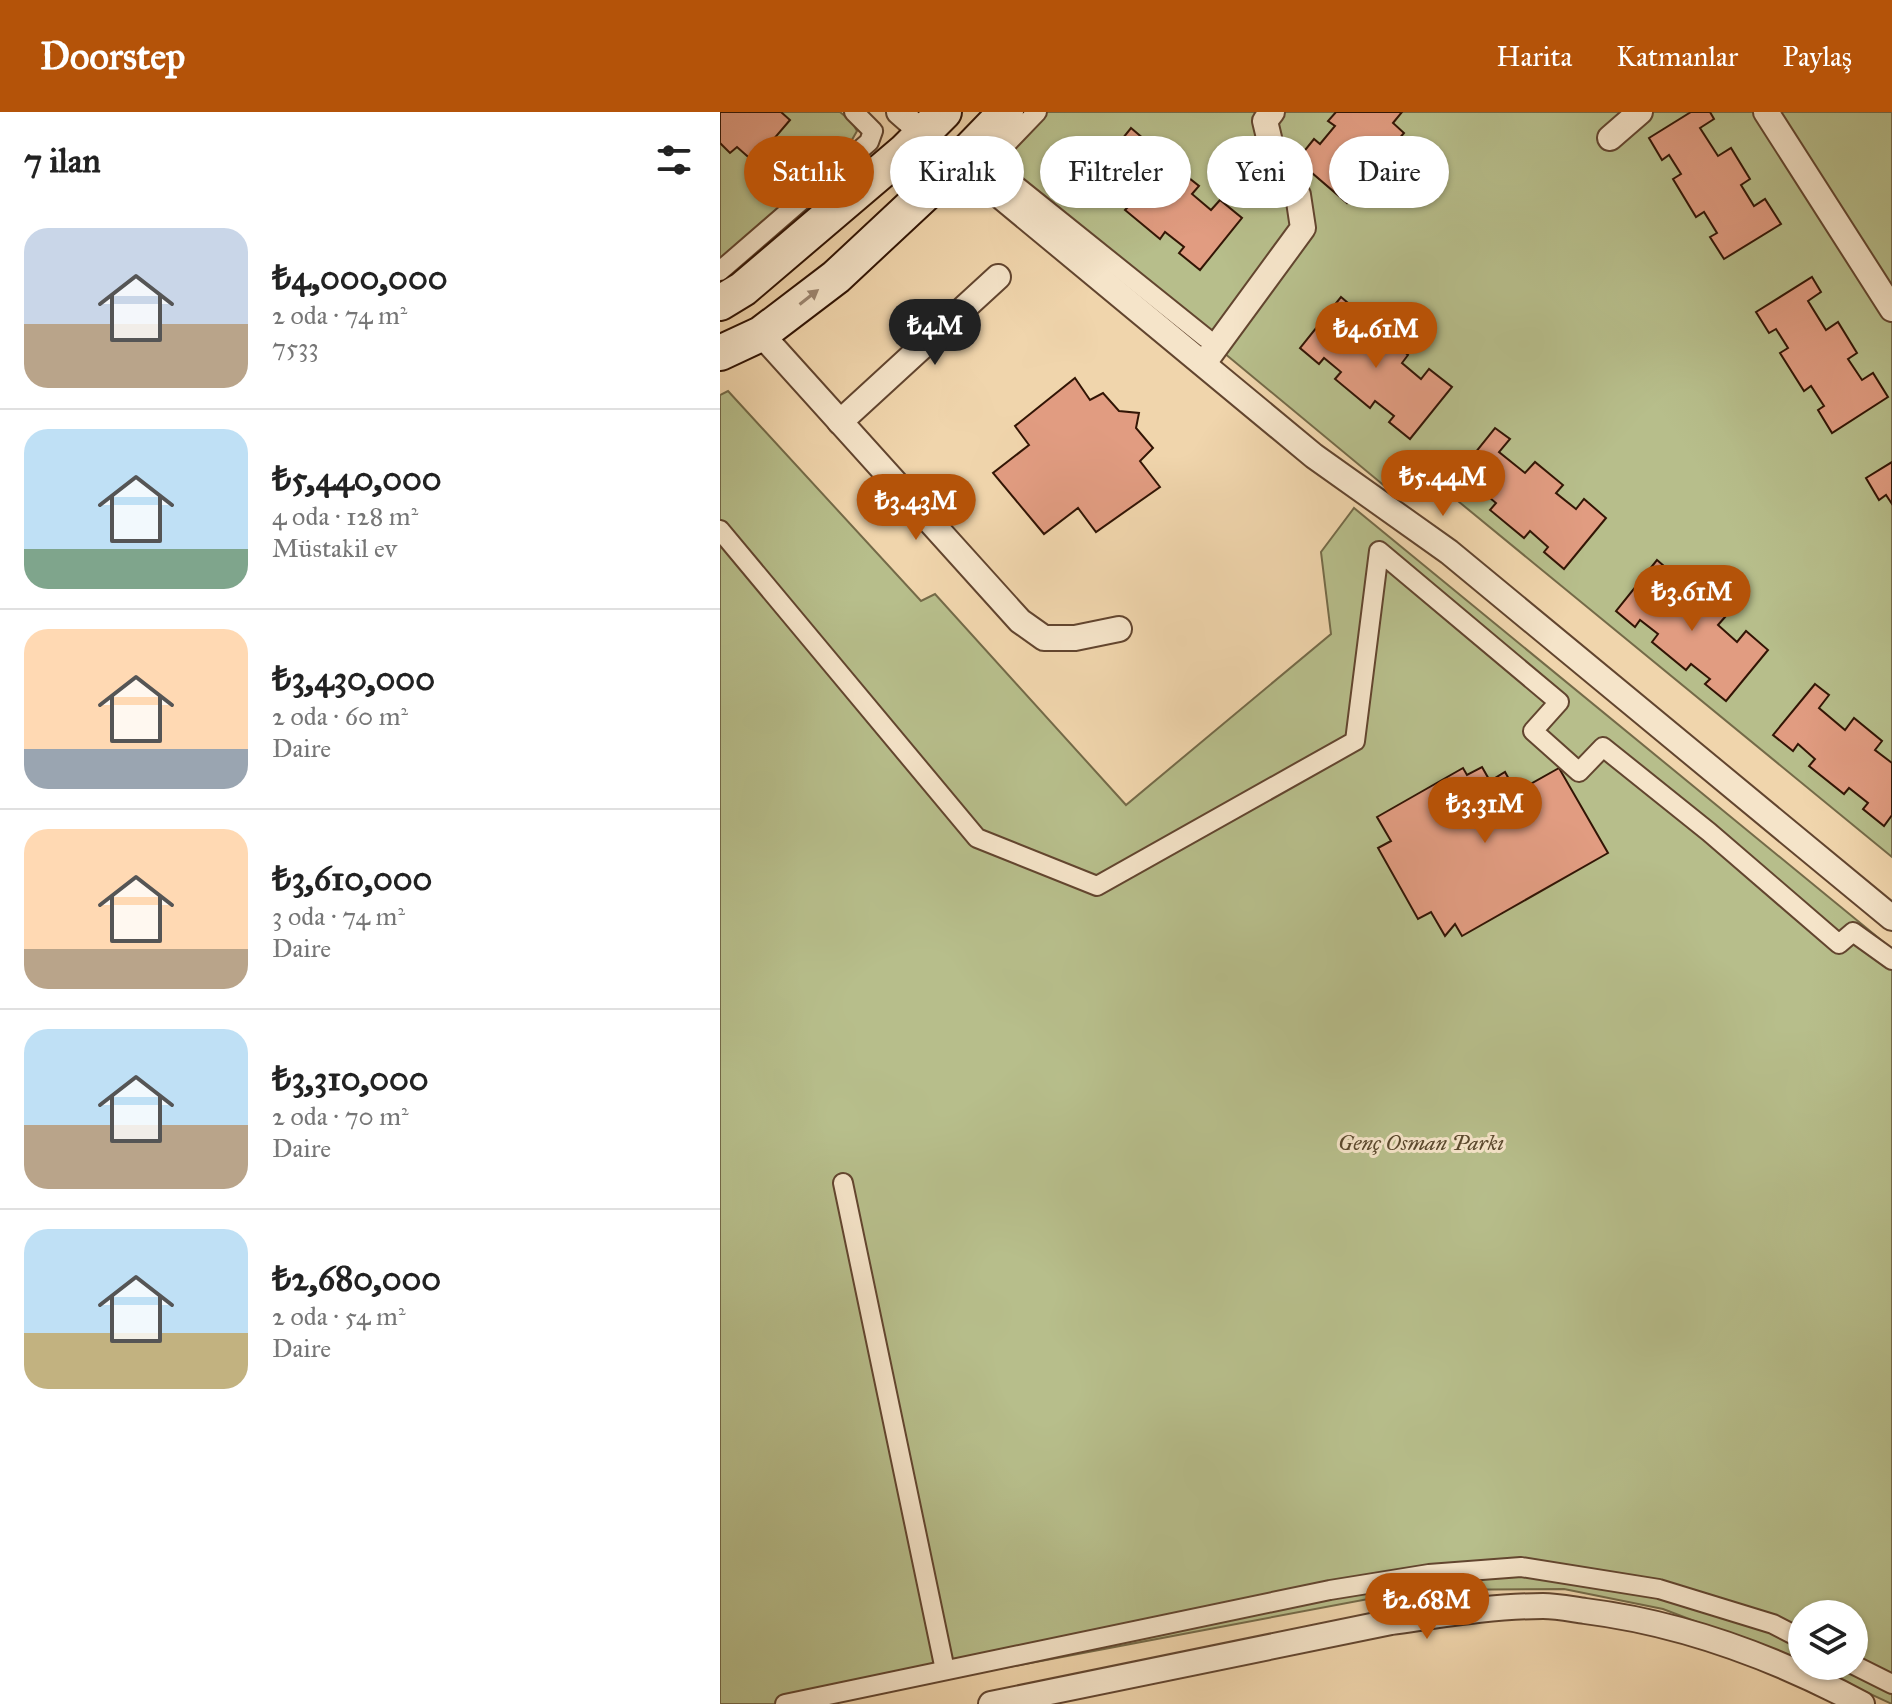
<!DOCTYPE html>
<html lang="tr">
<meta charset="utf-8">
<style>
:root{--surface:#fff;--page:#f2f2f2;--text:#222;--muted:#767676;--line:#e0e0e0;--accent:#b45309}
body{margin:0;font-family:"IM FELL Great Primer",serif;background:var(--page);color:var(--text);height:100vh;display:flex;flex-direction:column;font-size:30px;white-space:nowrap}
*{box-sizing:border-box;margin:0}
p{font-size:26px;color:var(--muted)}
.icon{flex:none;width:44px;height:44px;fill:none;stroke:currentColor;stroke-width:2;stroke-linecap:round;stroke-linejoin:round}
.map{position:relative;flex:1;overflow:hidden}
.sheet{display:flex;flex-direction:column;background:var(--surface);width:720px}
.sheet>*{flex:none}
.guide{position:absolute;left:24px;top:24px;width:760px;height:72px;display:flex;gap:16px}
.tools{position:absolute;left:1068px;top:1488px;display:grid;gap:16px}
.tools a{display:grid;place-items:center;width:80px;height:80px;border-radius:50%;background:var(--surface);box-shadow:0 2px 6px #0004;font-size:40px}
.price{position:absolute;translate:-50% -68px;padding:0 18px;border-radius:28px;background:var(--accent);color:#fff;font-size:26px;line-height:52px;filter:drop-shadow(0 2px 4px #0008)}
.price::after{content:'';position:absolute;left:50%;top:48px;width:24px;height:18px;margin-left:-12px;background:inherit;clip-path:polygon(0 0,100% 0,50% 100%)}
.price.current{background:#222;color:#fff}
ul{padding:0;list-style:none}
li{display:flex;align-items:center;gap:24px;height:200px;padding:0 24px}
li+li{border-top:2px solid var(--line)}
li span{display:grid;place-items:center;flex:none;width:224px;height:160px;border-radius:24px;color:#555}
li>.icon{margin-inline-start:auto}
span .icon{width:96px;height:96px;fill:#fffc;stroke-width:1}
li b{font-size:34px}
h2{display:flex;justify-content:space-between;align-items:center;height:96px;padding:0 24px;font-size:34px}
.tag{padding:0 28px;border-radius:36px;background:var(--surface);box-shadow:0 2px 6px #0004;font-size:28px;line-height:72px}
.tag.current{background:var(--accent);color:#fff}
header{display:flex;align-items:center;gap:48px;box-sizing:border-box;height:112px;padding:0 40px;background:var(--accent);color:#fff}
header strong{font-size:38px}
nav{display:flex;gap:44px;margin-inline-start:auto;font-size:28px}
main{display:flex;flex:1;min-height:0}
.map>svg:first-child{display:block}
.green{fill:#b7be8b;stroke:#746a48;stroke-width:2}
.building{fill:#e19c81;stroke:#321505;stroke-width:2}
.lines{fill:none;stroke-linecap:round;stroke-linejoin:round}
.pedestrian-casing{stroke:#62452f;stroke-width:22}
.minor-casing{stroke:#62452f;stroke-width:28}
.secondary-casing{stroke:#321505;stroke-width:38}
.pedestrian{stroke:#f5e4c9;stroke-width:18}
.minor{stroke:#f5e4c9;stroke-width:24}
.secondary{stroke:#f5e4c9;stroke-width:34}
.oneway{fill:#9d8771}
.labels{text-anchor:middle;stroke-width:6;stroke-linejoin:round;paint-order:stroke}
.park-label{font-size:22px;font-style:italic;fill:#5a482d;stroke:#f5e4c9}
</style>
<header>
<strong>Doorstep</strong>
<nav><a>Harita</a><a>Katmanlar</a><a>Paylaş</a></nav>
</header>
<main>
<section class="sheet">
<h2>7 ilan<svg class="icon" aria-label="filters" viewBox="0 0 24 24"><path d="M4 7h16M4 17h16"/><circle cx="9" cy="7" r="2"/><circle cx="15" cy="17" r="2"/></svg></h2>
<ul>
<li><span style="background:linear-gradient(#c9d6e8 60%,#b9a48a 0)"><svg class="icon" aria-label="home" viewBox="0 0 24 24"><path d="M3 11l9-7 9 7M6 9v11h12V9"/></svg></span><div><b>₺4,000,000</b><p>2 oda · 74 m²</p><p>7533</p></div></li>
<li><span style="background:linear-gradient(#bfe0f5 75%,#7fa58c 0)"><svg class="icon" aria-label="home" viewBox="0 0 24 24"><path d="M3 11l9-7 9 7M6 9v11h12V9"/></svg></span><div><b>₺5,440,000</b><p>4 oda · 128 m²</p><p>Müstakil ev</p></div></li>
<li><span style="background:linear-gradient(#ffd9b3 75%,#9aa5b1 0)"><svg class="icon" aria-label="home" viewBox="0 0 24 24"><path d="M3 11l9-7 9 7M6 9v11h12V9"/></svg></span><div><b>₺3,430,000</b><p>2 oda · 60 m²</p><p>Daire</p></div></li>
<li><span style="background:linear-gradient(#ffd9b3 75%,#b9a48a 0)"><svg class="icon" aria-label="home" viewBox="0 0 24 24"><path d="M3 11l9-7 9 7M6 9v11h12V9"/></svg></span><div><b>₺3,610,000</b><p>3 oda · 74 m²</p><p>Daire</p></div></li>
<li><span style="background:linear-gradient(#bfe0f5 60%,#b9a48a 0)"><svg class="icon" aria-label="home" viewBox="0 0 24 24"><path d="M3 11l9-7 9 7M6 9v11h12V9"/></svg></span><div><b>₺3,310,000</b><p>2 oda · 70 m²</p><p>Daire</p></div></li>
<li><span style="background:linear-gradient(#bfe0f5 65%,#c2b280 0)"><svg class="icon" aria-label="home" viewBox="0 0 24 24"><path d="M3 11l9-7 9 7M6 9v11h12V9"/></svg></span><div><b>₺2,680,000</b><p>2 oda · 54 m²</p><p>Daire</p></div></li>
</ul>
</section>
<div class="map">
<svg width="1172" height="1592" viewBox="0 0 1172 1592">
<rect width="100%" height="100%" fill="#f0d5ac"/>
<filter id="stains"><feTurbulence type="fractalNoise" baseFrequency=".0025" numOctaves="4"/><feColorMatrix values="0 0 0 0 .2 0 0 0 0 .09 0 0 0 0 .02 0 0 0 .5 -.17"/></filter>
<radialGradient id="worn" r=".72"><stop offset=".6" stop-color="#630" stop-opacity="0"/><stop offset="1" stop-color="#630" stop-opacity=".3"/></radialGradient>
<g class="green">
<polygon points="0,0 120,0 132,10 137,19 125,40 0,151"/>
<polygon points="317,0 1172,0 1172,745 705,362 679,386 486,226 268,51"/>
<polygon points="8,279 201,489 215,482 406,693 611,522 601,440 634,396 1172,837 1172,1592 1090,1554 1134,1554 1134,1502 1082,1502 1082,1550 943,1497 844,1477 696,1478 93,1592 0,1592 0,283"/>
</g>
<g class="building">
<polygon points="0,0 61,0 70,8 34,50 17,35 10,41 0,31"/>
<polygon points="616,0 682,0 673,11 684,21 660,49 652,42 636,61 646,69 627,91 577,48 594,27 600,32 615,14 608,9"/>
<polygon points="971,0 990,0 994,7 980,16 998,44 1011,36 1030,67 1021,73 1034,94 1045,87 1061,112 1004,147 990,125 997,121 984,100 976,105 953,67 961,62 949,43 942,48 929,26"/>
<polygon points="411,16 425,28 415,41 441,62 450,51 479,74 472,82 491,98 500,88 522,106 480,158 459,141 464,135 445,120 440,127 405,98 412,91 394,77 389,83 370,67"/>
<polygon points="1092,165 1101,180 1088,189 1106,218 1118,210 1137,241 1128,247 1142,268 1153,261 1168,285 1112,321 1098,298 1104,294 1091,274 1084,279 1060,241 1068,236 1056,217 1049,221 1036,200"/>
<polygon points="621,185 635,197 625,210 651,231 660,219 688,243 682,251 701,267 709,257 732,275 690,327 669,310 674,304 655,289 650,296 615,267 621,260 604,246 599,252 580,236"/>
<polygon points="355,266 370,288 383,281 399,299 419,301 416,316 433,336 420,349 440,375 376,420 358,396 324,422 273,361 309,333 295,314"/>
<polygon points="775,316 790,327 779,340 805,361 815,350 843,373 836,381 856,397 864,387 886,406 844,457 824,440 828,435 810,419 804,426 770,398 776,391 758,376 753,383 734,367"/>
<polygon points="1172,350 1172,392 1166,383 1159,388 1146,366"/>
<polygon points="937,448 951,460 941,472 967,494 977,482 1005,505 998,513 1017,530 1026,519 1048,538 1006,589 985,572 990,567 971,552 966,558 932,530 938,522 920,508 915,515 896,499"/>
<polygon points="1095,572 1109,583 1099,596 1125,618 1134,606 1162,629 1155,638 1172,651 1172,703 1164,714 1143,697 1148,691 1129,676 1124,682 1089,654 1095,647 1078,632 1073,639 1053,623"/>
<polygon points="762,655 770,669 785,660 796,680 839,656 888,741 742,824 735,812 725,824 711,800 698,807 658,736 671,729 657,705 743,656 747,663"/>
</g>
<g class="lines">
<defs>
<g id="pedestrian">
<polyline points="317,0 268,51 486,226"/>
<polyline points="0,159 149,30 153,19 134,0"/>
<polyline points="0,418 257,726 377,774 635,629 659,439 839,590 813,619 859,660 883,635 989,720 1119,832 1133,820 1172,848"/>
<polyline points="123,1071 225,1558"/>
<polyline points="1134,1553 1172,1572"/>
<polyline points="65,1592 610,1478 709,1462 801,1455 939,1477 1053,1512 1082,1527"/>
</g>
<g id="minor">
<polyline points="179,0 203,21"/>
<polyline points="1046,0 1172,197"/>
<polyline points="890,26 920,0"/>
<polyline points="238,49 594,344 729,440 1172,806"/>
<polyline points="41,222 300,509 324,526 355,526 399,517"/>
<polyline points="484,251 583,116 578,83 551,34 545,9 552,0"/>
<polyline points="120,310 278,165"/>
<path d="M271 1592 671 1510C721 1503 772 1494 823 1494 837 1494 851 1497 865 1499 961 1511 1056 1546 1142 1592"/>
</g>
<g id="secondary">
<polyline points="0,191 23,177 185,39 224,0"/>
<polyline points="0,241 41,222 116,165 221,67 286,0"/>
</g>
</defs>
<use href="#pedestrian" class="pedestrian-casing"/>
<use href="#minor" class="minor-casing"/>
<use href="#secondary" class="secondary-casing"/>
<use href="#pedestrian" class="pedestrian"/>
<use href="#minor" class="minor"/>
<use href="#secondary" class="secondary"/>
</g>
<defs><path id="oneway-solid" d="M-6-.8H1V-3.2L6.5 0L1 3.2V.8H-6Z" transform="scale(2)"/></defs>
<use class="oneway" href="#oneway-solid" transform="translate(89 185) rotate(-38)"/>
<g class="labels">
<g class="park-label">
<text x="701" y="1038">Genç Osman Parkı</text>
</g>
</g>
<rect width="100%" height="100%" filter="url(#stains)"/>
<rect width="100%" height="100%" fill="url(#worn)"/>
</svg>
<div class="tools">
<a><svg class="icon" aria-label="layers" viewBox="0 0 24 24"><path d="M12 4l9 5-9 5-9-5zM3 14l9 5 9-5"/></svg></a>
</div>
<b class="price current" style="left:215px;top:255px">₺4M</b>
<b class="price" style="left:656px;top:258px">₺4.61M</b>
<b class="price" style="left:723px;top:406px">₺5.44M</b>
<b class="price" style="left:196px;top:430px">₺3.43M</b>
<b class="price" style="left:972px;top:521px">₺3.61M</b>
<b class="price" style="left:765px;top:733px">₺3.31M</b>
<b class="price" style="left:707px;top:1529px">₺2.68M</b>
<div class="guide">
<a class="tag current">Satılık</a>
<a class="tag">Kiralık</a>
<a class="tag">Filtreler</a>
<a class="tag">Yeni</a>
<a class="tag">Daire</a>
</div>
</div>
</main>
